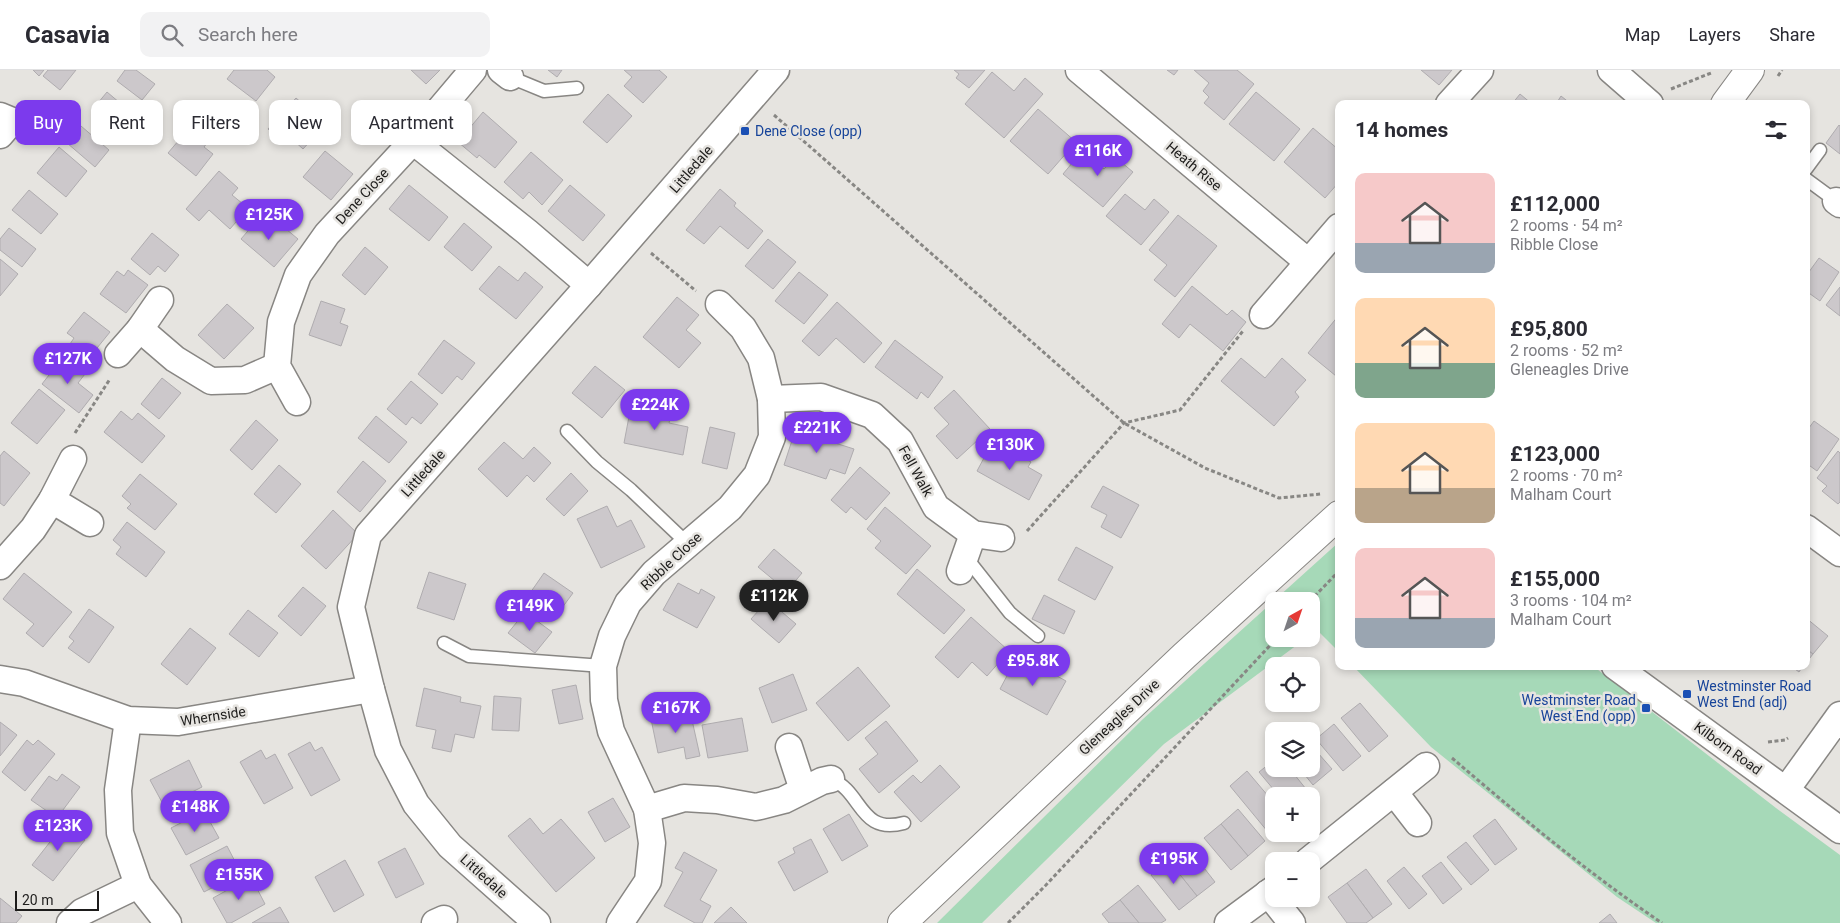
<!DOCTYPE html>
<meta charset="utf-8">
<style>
:root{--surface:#fff;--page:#f2f2f3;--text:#2b2b33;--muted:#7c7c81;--line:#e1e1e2;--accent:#7c3aed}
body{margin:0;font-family:Roboto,sans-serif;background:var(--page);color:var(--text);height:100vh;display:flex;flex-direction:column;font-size:19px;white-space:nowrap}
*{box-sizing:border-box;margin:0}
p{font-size:16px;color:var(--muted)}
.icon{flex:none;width:28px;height:28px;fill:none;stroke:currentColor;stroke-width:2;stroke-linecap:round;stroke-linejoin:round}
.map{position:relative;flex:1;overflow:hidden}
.side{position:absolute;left:1335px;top:30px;width:475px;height:570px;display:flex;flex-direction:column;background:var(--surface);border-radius:10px;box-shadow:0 2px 8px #0003}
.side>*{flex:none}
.guide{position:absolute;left:15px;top:30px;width:475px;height:45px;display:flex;gap:10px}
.needle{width:32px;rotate:40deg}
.buttons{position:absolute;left:1265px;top:522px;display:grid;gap:10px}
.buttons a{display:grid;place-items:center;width:55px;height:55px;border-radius:10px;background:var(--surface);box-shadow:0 2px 8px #0003;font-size:25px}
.scale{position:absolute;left:15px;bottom:12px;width:84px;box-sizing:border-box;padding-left:5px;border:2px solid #1d1c1b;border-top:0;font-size:14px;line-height:18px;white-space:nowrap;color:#1d1c1b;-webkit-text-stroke:4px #e6e4e0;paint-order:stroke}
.price{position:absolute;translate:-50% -42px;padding:0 11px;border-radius:18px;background:var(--accent);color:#fff;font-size:16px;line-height:32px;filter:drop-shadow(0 1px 2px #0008)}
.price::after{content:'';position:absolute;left:50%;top:30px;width:15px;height:11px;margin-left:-8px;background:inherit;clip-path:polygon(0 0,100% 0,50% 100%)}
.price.on{background:#222;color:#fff}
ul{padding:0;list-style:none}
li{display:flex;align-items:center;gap:15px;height:125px;padding:0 20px}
li span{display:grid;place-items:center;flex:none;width:140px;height:100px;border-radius:10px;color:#555}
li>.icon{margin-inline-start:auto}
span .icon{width:60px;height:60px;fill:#fffc;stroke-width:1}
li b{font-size:21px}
h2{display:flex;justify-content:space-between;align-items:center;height:60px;padding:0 20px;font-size:21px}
.pill{padding:0 18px;border-radius:10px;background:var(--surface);box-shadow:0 2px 8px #0003;font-size:18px;line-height:45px}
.pill.on{background:var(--accent);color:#fff}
header{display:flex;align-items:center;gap:30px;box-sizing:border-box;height:70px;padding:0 25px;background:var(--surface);border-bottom:1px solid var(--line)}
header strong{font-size:24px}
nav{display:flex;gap:28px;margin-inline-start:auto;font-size:18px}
.search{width:350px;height:45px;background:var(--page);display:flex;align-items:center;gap:12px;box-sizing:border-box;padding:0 18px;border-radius:10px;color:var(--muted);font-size:19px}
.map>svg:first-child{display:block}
.green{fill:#a6d9b8}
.building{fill:#ccc8cb;stroke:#afacaf}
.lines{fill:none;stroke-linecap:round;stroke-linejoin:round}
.lane-casing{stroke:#888683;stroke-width:15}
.street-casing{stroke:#888683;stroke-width:29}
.secondary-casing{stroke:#888683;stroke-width:30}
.path{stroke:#888784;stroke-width:3;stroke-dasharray:4 2.5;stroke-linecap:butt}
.lane{stroke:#fff;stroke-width:12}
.street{stroke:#fff;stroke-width:26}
.secondary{stroke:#fff;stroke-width:28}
.transit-dot{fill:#1a4fb4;stroke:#e6e4e0;stroke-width:2}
.labels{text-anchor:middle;stroke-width:5;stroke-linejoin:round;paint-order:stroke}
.transit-label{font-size:14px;fill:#164399;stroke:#e6e4e0;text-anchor:start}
.street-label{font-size:14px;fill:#1d1c1b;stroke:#e6e4e0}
</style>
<header>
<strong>Casavia</strong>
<div class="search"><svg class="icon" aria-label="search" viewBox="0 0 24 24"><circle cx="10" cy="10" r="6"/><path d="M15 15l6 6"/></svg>Search here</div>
<nav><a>Map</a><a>Layers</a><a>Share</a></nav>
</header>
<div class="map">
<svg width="1840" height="853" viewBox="0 0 1840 853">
<rect width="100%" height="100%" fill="#e6e4e0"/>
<g class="green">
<polygon points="1339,472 1339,582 1317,560 1311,564 1311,531 1274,531 1274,569 1305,569 1164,674 982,853 937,853 1143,649"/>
<polygon points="1353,596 1593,596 1776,738 1840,785 1840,853 1656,853 1617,827 1431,677"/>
</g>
<g class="building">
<polygon points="33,0 44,0 39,6"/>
<polygon points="48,0 76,0 60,20 43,6"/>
<polygon points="125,0 136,0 155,14 142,30 117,11"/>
<polygon points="234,0 267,0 275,7 256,31 227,9"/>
<polygon points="411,0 440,0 426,14"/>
<polygon points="548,0 562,0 557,7"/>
<polygon points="624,0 659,0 667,7 643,33 624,16 632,7"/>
<polygon points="954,0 985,0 969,18 956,8 959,4"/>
<polygon points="1167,0 1178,0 1174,5"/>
<polygon points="1194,0 1237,0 1254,14 1224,50 1204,33 1209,27 1203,21 1209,13"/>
<polygon points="1421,0 1452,0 1439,15"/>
<polygon points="992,2 1014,21 1025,8 1043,24 1004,68 965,34"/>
<polygon points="107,22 133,44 119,61 93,39"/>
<polygon points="1256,22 1300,59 1274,91 1229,54"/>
<polygon points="608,24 632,46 607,73 583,52"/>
<polygon points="1520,24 1532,34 1512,34"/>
<polygon points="1561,26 1571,34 1556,34"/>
<polygon points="296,28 326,54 303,79 291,68 285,74 268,59"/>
<polygon points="1038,39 1076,72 1048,104 1010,71"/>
<polygon points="483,42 517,72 495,98 479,85 477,88 458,72"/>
<polygon points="196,50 214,64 204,77 213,84 196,106 168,83"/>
<polygon points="1839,55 1840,56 1840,84 1826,73"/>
<polygon points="81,56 109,80 95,97 67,73"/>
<polygon points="1313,58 1339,80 1339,112 1325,128 1284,92"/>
<polygon points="59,77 87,101 66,127 37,103"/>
<polygon points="325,81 353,104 331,130 303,107"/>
<polygon points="1082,81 1104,99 1115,87 1133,102 1103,137 1063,104"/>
<polygon points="531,82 563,110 542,135 529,122 523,129 504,112"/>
<polygon points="219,101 238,118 232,125 248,138 230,159 209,140 199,151 186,139"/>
<polygon points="409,115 448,147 429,171 389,139"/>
<polygon points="570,115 605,145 583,171 548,141"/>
<polygon points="720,119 736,133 734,136 763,161 748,179 720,156 704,174 686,160"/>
<polygon points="29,120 58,144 41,164 12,140"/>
<polygon points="1125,124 1145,140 1154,129 1169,142 1141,175 1106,146"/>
<polygon points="1178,145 1217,176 1175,227 1154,210 1167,195 1149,180"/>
<polygon points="259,148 274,160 280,154 298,169 274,197 241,169"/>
<polygon points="464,153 492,177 472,201 444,177"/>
<polygon points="9,158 36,179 22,197 0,180 0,169"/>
<polygon points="152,163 179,185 165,202 158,196 150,205 131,189"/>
<polygon points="768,169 796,192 773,219 745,196"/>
<polygon points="365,177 388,197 365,225 342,205"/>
<polygon points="1819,188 1839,202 1820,231 1806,221 1806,206"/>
<polygon points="0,189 18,204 0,226"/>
<polygon points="499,196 518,211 525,202 543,217 516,249 479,219"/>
<polygon points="128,200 148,215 126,243 100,224 117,201 124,206"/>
<polygon points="799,202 828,225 804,254 775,231"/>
<polygon points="1192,216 1227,245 1232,240 1246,252 1223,281 1190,254 1179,268 1162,254"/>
<polygon points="1840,217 1840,246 1826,235"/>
<polygon points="677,227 699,245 686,260 701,273 679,298 643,267"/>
<polygon points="321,231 345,239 340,253 348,256 341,276 309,265"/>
<polygon points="837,232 882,273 864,293 836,268 819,286 802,271"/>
<polygon points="227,234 254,258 224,289 198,265"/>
<polygon points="84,242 110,262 93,283 86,278 79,287 68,277 74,268 67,263"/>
<polygon points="1339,245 1339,302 1336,306 1308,283"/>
<polygon points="444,270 475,293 462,310 457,306 442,324 418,304"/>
<polygon points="895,270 943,307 928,328 921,322 917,329 875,297"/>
<polygon points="63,287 85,304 78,313 93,325 79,343 42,314"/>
<polygon points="1241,288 1265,308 1282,288 1306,310 1295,322 1299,327 1274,356 1221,311"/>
<polygon points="595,296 625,320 602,348 572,323"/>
<polygon points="162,308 181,323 159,349 141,334"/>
<polygon points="411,311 438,334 421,354 412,347 406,355 387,339"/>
<polygon points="39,319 65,340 37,374 11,353"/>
<polygon points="954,320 990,359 957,389 936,366 949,354 934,338"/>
<polygon points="631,336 671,344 669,353 688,357 683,385 624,373"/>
<polygon points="121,341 132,350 138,343 165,366 142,393 104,362"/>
<polygon points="376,346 407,372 389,393 358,368"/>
<polygon points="256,350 278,370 252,400 230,380"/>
<polygon points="1814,351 1839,369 1817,401 1806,393 1806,362"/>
<polygon points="797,355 818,362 816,367 854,379 845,404 830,399 826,409 784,395"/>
<polygon points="710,357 735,363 727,399 702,393"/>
<polygon points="993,371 1031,392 1028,397 1042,405 1029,430 977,401"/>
<polygon points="504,372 523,389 534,377 551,393 534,412 527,405 507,427 478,399"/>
<polygon points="4,381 30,403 4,436 0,433 0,386"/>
<polygon points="1838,381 1840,383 1840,432 1838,434 1822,421 1827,416 1817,408"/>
<polygon points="363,391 386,411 360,442 337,422"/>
<polygon points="279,395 301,414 276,443 254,424"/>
<polygon points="860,397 890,423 866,450 851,437 846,443 831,430"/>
<polygon points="571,403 588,421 564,446 546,429"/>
<polygon points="140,404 177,434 155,460 127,438 131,434 122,426"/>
<polygon points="1103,416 1139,435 1121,468 1101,457 1107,445 1091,437"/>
<polygon points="607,436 617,457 631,450 645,477 601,498 577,449"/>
<polygon points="885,437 931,476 906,504 875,478 881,471 867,459"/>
<polygon points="333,440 358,464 326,499 301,476"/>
<polygon points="127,452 165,482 146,507 116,484 121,477 113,470"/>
<polygon points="1076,477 1113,497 1095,530 1058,510"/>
<polygon points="774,479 802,503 787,521 758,497"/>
<polygon points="917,499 965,540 944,564 897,524"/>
<polygon points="429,502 466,514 454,550 417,538"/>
<polygon points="24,503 72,542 43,577 26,563 34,554 3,529"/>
<polygon points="544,503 573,523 556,546 528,526"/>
<polygon points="678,513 699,524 701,519 715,527 697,558 663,540"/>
<polygon points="303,517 326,536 301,566 278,546"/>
<polygon points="1044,525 1075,541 1064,564 1032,549"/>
<polygon points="768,530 796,554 779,573 751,549"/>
<polygon points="89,539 114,557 89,593 68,578 74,571 69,567"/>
<polygon points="248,540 278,563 259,587 229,564"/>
<polygon points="525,542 552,562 535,583 508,563"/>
<polygon points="971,547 1009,581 987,606 972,592 958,608 935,587"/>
<polygon points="1806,548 1828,566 1813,584 1806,579"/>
<polygon points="190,558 216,578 187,615 161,594"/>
<polygon points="1806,579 1813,584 1806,593"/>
<polygon points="1016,589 1045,605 1048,601 1066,611 1047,645 1000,619"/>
<polygon points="1791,596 1803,596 1799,602"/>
<polygon points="858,597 890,636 848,671 816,633"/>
<polygon points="793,604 807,640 772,653 759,618"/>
<polygon points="576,615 583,649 559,654 552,620"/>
<polygon points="424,618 461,627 460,632 481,636 474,668 455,664 451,682 432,678 436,660 416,656"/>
<polygon points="494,626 521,628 519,661 492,660"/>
<polygon points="1360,633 1388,666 1369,682 1341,648"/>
<polygon points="690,641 700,686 686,689 684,677 658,683 651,649"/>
<polygon points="742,648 748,681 708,688 702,655"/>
<polygon points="886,651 918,691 879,723 859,699 878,684 865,668"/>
<polygon points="0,652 17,665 0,686"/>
<polygon points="1334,654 1361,686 1343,701 1316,669"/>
<polygon points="27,670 33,675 38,670 55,684 25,721 2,702"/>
<polygon points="310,672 315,681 322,677 340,710 311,726 288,684"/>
<polygon points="1311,675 1332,699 1313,715 1300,699 1311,699"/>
<polygon points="261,680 266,689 275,684 293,718 264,734 240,692"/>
<polygon points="189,690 202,717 164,736 150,710"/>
<polygon points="1274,690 1274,699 1290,699 1306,719 1297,726 1279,726 1259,702"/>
<polygon points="940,695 960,717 921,752 894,722 913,705 921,713"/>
<polygon points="1247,701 1274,733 1274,757 1268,762 1230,716"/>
<polygon points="62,704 80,717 57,748 31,730 49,706 57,711"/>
<polygon points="613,728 630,757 605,772 588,742"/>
<polygon points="1238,739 1265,771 1248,786 1221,754"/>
<polygon points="204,741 219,768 186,785 171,758"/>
<polygon points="849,744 868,776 842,791 823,759"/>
<polygon points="530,748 543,764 561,749 595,788 556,822 508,766"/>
<polygon points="1495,749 1517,779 1495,795 1473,766"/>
<polygon points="64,754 85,770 53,811 32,795"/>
<polygon points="1221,754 1248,786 1231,800 1204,768"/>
<polygon points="811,769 828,802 794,821 778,792 795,783 793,778"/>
<polygon points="1466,772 1489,800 1471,815 1447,787"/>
<polygon points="227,776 241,803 204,822 190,795"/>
<polygon points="1187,776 1215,812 1197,826 1169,791"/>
<polygon points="405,778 424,814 396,828 378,792"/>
<polygon points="684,782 717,800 700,830 711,836 702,853 695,853 664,836 683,802 675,798"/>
<polygon points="345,790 364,825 334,842 315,807"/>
<polygon points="1169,791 1197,826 1179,840 1151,805"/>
<polygon points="1441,792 1462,819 1443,834 1422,806"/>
<polygon points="1404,797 1427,824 1409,839 1387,811"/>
<polygon points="1366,799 1392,834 1373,848 1347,813"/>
<polygon points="251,807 265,834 231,853 227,853 213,828"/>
<polygon points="1347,813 1373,848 1366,853 1347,853 1328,827"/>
<polygon points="1138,815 1166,850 1161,853 1139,853 1120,830"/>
<polygon points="0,828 22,846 16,853 0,853"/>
<polygon points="1120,830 1139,853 1109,853 1102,844"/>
<polygon points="280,837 289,853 252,853"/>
<polygon points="731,837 747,853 714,853"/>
<polygon points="1610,844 1617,853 1599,853"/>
</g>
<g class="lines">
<defs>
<g id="lane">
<polyline points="510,7 544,21 577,18"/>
<polyline points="1806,99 1820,80"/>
<polyline points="1806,109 1836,131"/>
<polyline points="567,361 597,392 631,420 688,474"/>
<polyline points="965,486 1010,543 1038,566"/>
<polyline points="444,573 469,586 603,596"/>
<path d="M831 709C863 722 859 765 904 753"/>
</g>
<g id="street">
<polyline points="501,0 510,7"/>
<polyline points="1079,0 1308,192"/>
<polyline points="1611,0 1650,34"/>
<polyline points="1449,34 1480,0"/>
<polyline points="0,46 12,51 0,65"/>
<polyline points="413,71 527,162 589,215"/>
<polyline points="1836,131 1840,134"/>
<polyline points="1263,245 1339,157"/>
<polyline points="140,259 175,289 211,311 245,310 277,296"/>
<polyline points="118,284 140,259 160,230"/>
<polyline points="771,329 821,327 872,345 900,371 936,437 973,464 1001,468"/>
<polyline points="297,332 277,296 281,252 298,205 327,164 413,71 473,0"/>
<polyline points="52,430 90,453"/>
<polyline points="1806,458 1840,483"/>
<polyline points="0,496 33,459 52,430 73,389"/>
<polyline points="960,501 973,464"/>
<polyline points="1615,596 1840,760"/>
<polyline points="0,609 24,613 128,650 178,652 371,619"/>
<polyline points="128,650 118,720 120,763 138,815 168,853"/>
<polyline points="789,677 803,720"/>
<polyline points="1786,720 1840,645"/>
<polyline points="1394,722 1418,753"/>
<polyline points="647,739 684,728 717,730 756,737 784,730 822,711 831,709"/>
<polyline points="1308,791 1426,696"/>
<polyline points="1268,823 1292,853"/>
<polyline points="70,853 82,842 138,815"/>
<polyline points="435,853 444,849"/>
<polyline points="537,853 450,776 416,734 388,680 371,619 351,537 368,465 589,215 776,0"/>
<polyline points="620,853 648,811 652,773 647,739 611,661 604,630 603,596 612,566 628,533 654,503 730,438 757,405 772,367 771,329 761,288 743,258 719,234"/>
<polyline points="1228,853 1274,819"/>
</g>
<g id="secondary">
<polyline points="1725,34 1750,0"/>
<polyline points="902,853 1184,586 1339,445"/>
</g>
</defs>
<use href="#lane" class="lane-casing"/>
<use href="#street" class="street-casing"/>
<use href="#secondary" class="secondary-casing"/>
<g class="path">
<polyline points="1778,6 1782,0"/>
<polyline points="1671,19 1711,3"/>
<polyline points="774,45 1124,353 1205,398 1279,428 1321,424"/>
<polyline points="651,183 696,221"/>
<polyline points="75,363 110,309"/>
<polyline points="1027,461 1124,353 1180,340 1243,261"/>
<polyline points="1310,531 1339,501"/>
<polyline points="1768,672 1785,670 1788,668"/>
<path d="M1452 688C1520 746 1588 803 1662 853"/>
<polyline points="1008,853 1046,815 1276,569"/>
</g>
<use href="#lane" class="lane"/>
<use href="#street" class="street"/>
<use href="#secondary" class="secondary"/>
</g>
<g class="transit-dot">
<rect x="740" y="56" width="10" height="10" rx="2.5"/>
<rect x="1682" y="619" width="10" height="10" rx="2.5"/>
<rect x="1641" y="633" width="10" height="10" rx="2.5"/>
</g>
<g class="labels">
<g class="transit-label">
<text x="755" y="66">Dene Close (opp)</text>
<text x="1697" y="621">Westminster Road<tspan x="1697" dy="16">West End (adj)</tspan></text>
<text x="1636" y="635" text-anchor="end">Westminster Road<tspan x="1636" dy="16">West End (opp)</tspan></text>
</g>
<g class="street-label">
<text transform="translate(1194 96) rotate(40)" y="5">Heath Rise</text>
<text transform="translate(691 99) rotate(-49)" y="5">Littledale</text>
<text transform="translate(362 126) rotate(-47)" y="5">Dene Close</text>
<text transform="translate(916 401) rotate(61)" y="5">Fell Walk</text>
<text transform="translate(423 403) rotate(-48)" y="5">Littledale</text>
<text transform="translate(671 491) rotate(-43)" y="5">Ribble Close</text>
<text transform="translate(213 646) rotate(-9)" y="5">Whernside</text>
<text transform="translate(1119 647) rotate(-43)" y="5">Gleneagles Drive</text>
<text transform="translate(1728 678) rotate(36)" y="5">Kilborn Road</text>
<text transform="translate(484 806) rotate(42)" y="5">Littledale</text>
</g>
</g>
</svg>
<div class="buttons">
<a><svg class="needle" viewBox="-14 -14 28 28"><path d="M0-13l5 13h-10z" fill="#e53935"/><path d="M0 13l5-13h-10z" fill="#7c7c81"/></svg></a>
<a><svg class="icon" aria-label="locate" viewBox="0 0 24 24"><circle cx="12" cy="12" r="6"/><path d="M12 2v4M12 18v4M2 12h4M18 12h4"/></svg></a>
<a><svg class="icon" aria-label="layers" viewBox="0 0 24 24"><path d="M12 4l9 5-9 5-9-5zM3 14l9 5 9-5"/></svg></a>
<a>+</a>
<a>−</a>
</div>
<div class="scale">20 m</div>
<b class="price" style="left:1098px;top:107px">£116K</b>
<b class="price" style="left:269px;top:171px">£125K</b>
<b class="price" style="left:68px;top:315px">£127K</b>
<b class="price" style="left:655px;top:361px">£224K</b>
<b class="price" style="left:817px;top:384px">£221K</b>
<b class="price" style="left:1010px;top:401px">£130K</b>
<b class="price on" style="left:774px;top:552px">£112K</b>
<b class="price" style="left:530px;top:562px">£149K</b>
<b class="price" style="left:1033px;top:617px">£95.8K</b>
<b class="price" style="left:676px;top:664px">£167K</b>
<b class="price" style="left:195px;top:763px">£148K</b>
<b class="price" style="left:58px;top:782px">£123K</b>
<b class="price" style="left:1174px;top:815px">£195K</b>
<b class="price" style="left:239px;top:831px">£155K</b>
<div class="guide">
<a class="pill on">Buy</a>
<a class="pill">Rent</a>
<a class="pill">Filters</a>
<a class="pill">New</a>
<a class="pill">Apartment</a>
</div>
<section class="side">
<h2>14 homes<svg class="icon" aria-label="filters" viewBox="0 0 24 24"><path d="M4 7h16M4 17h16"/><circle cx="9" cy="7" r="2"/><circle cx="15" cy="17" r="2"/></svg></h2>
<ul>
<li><span style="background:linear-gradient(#f6c9c9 70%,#9aa5b1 0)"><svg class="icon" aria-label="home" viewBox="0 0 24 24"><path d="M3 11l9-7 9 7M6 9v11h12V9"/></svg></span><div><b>£112,000</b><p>2 rooms · 54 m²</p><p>Ribble Close</p></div></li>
<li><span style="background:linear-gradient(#ffd9b3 65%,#7fa58c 0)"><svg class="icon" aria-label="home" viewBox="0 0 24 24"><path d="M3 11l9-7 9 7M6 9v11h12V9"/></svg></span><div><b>£95,800</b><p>2 rooms · 52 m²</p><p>Gleneagles Drive</p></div></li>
<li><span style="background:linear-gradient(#ffd9b3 65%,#b9a48a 0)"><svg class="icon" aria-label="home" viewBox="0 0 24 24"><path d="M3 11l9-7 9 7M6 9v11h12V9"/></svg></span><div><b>£123,000</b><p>2 rooms · 70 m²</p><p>Malham Court</p></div></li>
<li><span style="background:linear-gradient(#f6c9c9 70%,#9aa5b1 0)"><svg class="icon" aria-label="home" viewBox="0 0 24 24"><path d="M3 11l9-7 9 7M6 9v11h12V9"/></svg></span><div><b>£155,000</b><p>3 rooms · 104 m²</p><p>Malham Court</p></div></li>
</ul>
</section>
</div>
